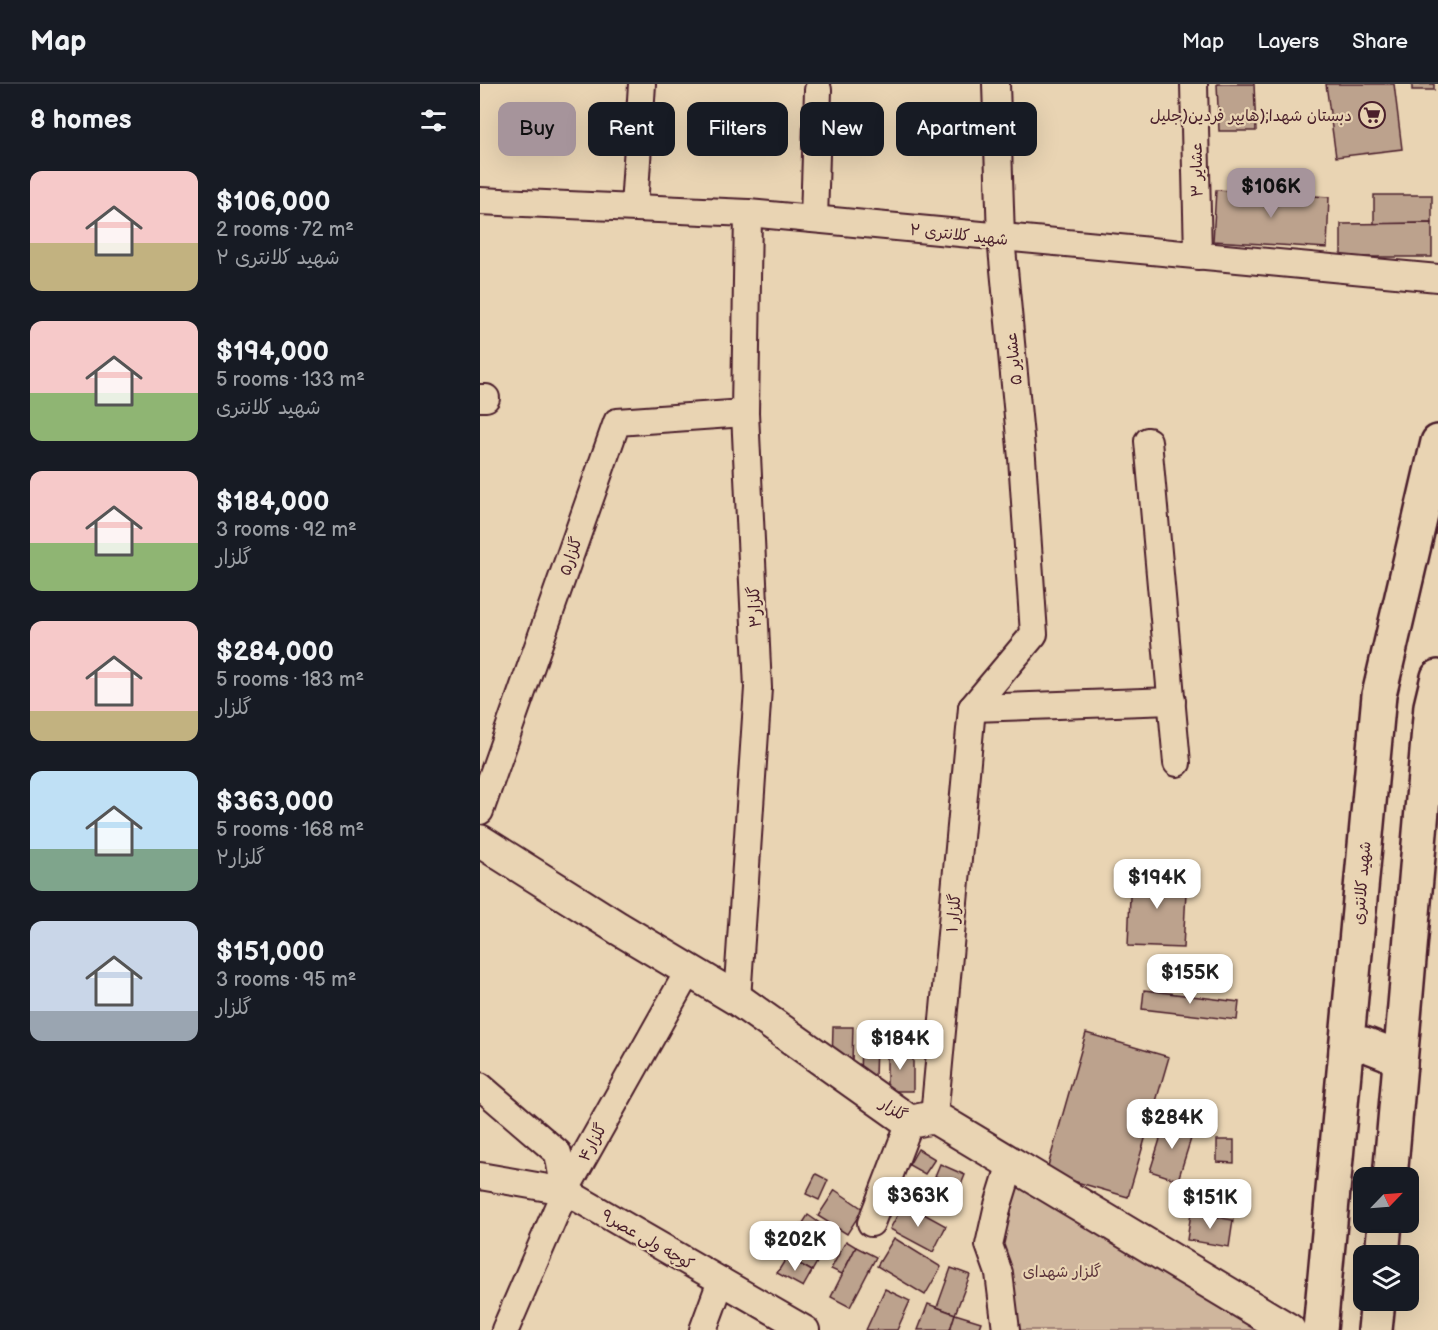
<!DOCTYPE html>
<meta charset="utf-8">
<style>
:root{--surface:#171b24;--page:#242831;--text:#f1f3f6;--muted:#9ea1a6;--line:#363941;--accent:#a6949b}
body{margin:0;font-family:"Balsamiq Sans","Playpen Sans Arabic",sans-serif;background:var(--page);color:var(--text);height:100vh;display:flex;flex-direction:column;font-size:22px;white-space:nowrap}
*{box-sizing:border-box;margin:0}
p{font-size:20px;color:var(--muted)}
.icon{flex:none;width:33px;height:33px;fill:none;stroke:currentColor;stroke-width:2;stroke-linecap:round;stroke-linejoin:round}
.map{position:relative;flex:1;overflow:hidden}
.sheet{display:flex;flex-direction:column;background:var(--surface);width:480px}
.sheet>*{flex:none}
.guide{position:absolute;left:18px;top:18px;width:570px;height:54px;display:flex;gap:12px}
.needle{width:39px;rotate:65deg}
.buttons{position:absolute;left:873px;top:1083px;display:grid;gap:12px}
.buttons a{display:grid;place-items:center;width:66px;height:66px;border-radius:12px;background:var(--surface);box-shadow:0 6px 24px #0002;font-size:30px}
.price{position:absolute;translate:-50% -51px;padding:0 14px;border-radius:12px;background:#fff;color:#222;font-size:20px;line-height:39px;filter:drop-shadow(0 2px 3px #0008)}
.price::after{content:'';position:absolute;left:50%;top:36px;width:18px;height:14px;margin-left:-9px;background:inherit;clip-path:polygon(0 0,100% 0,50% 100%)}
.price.active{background:var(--accent);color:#111}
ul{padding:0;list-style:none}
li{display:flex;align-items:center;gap:18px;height:150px;padding:0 30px}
li span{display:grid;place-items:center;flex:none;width:168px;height:120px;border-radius:12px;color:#555}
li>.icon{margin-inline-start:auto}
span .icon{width:72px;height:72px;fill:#fffc;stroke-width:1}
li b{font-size:26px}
h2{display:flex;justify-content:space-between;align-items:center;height:72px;padding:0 30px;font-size:26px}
.chip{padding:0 21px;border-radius:12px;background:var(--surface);box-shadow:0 6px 24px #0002;font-size:21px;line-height:54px}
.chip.active{background:var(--accent);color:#111}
header{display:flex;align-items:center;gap:36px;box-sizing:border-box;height:84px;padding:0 30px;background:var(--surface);border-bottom:2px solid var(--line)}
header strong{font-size:28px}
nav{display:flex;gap:33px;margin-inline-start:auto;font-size:21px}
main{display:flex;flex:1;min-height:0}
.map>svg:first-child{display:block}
.green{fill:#cfb69d;stroke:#8c6a64;stroke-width:1.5}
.building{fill:#bca28d;stroke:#4a1f2b;stroke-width:1.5}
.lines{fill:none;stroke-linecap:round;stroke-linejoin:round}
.minor-casing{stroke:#4a1f2b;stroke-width:30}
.tertiary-casing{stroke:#4a1f2b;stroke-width:36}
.secondary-casing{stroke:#4a1f2b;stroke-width:38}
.minor{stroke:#e9d4b3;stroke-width:26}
.tertiary{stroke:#e9d4b3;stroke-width:32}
.secondary{stroke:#e9d4b3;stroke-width:33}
.labels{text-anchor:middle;stroke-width:4.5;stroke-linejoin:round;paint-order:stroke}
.poi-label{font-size:16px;fill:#4a1f2b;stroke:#e9d4b3;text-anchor:end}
.street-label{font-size:16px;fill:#4a1f2b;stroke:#e9d4b3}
.park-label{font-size:16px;fill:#5e363c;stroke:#e9d4b3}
</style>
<header>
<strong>Map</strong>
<nav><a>Map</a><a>Layers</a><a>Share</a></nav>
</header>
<main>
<section class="sheet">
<h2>8 homes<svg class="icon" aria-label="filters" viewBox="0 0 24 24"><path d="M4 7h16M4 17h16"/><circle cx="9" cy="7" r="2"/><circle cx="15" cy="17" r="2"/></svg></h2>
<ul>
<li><span style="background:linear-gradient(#f6c9c9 60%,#c2b280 0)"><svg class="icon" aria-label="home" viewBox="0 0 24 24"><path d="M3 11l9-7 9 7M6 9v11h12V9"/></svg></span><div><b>$106,000</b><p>2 rooms · 72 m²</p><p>شهید کلانتری ۲</p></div></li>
<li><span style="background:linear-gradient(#f6c9c9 60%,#8fb573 0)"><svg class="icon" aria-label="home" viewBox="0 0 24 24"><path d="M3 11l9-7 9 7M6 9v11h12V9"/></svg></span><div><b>$194,000</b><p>5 rooms · 133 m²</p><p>شهید کلانتری</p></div></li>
<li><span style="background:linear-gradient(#f6c9c9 60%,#8fb573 0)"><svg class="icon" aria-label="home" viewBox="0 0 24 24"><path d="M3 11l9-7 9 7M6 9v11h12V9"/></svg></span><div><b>$184,000</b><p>3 rooms · 92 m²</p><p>گلزار</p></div></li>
<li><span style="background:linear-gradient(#f6c9c9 75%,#c2b280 0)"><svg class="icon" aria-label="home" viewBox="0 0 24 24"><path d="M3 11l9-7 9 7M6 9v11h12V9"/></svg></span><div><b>$284,000</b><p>5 rooms · 183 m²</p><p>گلزار</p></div></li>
<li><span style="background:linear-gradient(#bfe0f5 65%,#7fa58c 0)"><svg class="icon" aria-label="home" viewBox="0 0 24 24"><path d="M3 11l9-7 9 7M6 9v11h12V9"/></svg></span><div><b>$363,000</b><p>5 rooms · 168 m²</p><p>گلزار۲</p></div></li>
<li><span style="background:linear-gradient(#c9d6e8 75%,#9aa5b1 0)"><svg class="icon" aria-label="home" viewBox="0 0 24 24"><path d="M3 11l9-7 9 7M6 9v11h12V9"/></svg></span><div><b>$151,000</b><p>3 rooms · 95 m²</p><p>گلزار</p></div></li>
</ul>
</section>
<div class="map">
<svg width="958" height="1246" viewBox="0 0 958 1246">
<rect width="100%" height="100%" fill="#e9d4b3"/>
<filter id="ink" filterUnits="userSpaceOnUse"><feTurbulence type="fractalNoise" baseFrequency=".0167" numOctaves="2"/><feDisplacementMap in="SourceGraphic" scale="12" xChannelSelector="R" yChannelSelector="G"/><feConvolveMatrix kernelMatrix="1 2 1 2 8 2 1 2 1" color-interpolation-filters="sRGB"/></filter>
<g filter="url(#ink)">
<polygon class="green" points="541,1099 784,1246 530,1246 526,1214 522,1151 524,1123"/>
<g class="building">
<polygon points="737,0 774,0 776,47 739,47"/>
<polygon points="846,0 914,0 922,65 856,73"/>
<rect x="932" y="0" width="22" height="6"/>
<polygon points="736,106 849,113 847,164 733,157"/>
<polygon points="894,111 952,111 952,139 894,140"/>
<polygon points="952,139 952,173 861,173 861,140"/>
<polygon points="651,787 707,790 703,864 648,862"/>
<polygon points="664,906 759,918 757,936 662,925"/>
<polygon points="353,943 373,943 372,979 352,979"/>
<rect x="400" y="944" width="33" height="22"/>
<polygon points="606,949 689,973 648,1113 566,1089"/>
<polygon points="381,958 396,959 395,994 380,994"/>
<rect x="407" y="966" width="26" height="41"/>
<polygon points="686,1036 714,1045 698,1096 670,1087"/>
<polygon points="737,1056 754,1056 754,1079 737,1078"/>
<polygon points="438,1065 455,1075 445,1090 429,1081"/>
<polygon points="460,1080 485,1091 480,1103 455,1092"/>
<polygon points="336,1090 348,1096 339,1116 326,1110"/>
<polygon points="446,1102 457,1110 450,1122 438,1115"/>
<polygon points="468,1103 479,1107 472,1127 461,1124"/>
<polygon points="355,1106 383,1125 367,1150 338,1132"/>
<polygon points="424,1119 466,1142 453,1168 410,1145"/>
<polygon points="711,1129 753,1136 749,1163 707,1156"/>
<polygon points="328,1131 351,1147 344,1157 321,1142"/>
<polygon points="320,1149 345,1164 332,1187 307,1173"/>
<polygon points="414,1154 461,1183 445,1211 397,1182"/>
<polygon points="366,1157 376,1163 362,1190 351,1185"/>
<polygon points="376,1163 396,1173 370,1223 351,1213"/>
<polygon points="307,1173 332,1187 323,1203 297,1189"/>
<polygon points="471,1184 490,1191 475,1230 457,1223"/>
<polygon points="405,1205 430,1217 417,1246 386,1246"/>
<polygon points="448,1220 475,1230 470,1246 438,1246"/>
<polygon points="475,1230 501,1238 498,1246 470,1246"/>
</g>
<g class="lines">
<defs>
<g id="minor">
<polyline points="714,0 718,172"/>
<polyline points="0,117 268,129 958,194"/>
<polyline points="154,123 162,0"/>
<polyline points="334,135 338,6"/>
<polyline points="0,314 6,314"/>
<polyline points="668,357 697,679"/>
<polyline points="492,624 554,550 542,374 521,154 516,0"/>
<polyline points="492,624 692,617"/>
<polyline points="0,727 137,338 265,329"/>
<polyline points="257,915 278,604 265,329 268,129"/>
<polyline points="0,1002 78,1069 85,1107"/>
<polyline points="454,1033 492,624"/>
<polyline points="0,1092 85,1107 326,1246"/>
<polyline points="391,1139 430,1038"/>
<polyline points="25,1246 85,1107 209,886"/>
<polyline points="223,1246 241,1197"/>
<polyline points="526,1246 519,1189 509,1161 518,1121 531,1079"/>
</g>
<polyline id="tertiary" points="0,757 138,844 257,915 430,1038 454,1033 809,1246"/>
<g id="secondary">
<polyline points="866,966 884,960 910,970 920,981"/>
<polyline points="910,1094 951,622 958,593"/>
<polyline points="902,1172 905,1138"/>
<polyline points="840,1246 899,611 958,358"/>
<polyline points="895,1246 898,1216"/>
</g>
</defs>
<use href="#minor" class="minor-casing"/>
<use href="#tertiary" class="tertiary-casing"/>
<use href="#secondary" class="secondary-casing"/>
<use href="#minor" class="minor"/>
<use href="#tertiary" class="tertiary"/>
<use href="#secondary" class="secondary"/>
</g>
</g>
<defs>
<symbol id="supermarket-ring" viewBox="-11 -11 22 22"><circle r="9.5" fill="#e9d4b3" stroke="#4a1f2b" stroke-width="1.5"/><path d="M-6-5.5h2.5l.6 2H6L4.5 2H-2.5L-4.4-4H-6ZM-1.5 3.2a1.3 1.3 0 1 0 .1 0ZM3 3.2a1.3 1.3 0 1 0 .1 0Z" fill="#4a1f2b"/></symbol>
</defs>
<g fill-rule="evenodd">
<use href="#supermarket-ring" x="877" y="16" width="30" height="30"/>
</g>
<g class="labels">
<g class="poi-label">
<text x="872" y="37">دبستان شهدا;(هایپر فردین(جلیل</text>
</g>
<g class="street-label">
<text transform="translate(716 86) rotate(-91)" y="6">عشایر ۳</text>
<text transform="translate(479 150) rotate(6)" y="6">شهید کلانتری ۲</text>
<text transform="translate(533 275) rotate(-96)" y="6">عشایر ۵</text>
<text transform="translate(90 472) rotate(-71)" y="6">گلزار۵</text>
<text transform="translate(274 523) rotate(-93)" y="6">گلزار۳</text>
<text transform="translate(881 799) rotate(-85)" y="6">شهید کلانتری</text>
<text transform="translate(473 829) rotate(-85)" y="6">گلزار ۱</text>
<text transform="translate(414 1025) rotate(33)" y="6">گلزار</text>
<text transform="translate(112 1058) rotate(-61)" y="6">گلزار۴</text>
<text transform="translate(168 1155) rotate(30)" y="6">کوچه ولی عصر۹</text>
</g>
<g class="park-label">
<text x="582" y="1193">گلزار شهدای</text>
</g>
</g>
</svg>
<div class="buttons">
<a><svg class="needle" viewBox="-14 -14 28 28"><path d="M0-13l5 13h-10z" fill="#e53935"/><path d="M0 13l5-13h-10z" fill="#9ea1a6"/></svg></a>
<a><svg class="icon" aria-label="layers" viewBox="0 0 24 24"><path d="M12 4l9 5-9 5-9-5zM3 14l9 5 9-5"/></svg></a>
</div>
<b class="price active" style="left:791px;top:135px">$106K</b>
<b class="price" style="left:677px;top:826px">$194K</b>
<b class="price" style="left:710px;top:921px">$155K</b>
<b class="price" style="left:420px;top:987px">$184K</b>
<b class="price" style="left:692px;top:1066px">$284K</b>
<b class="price" style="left:438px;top:1144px">$363K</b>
<b class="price" style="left:730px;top:1146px">$151K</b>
<b class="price" style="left:315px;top:1188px">$202K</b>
<div class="guide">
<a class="chip active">Buy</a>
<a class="chip">Rent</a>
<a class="chip">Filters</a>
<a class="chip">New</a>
<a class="chip">Apartment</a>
</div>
</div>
</main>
